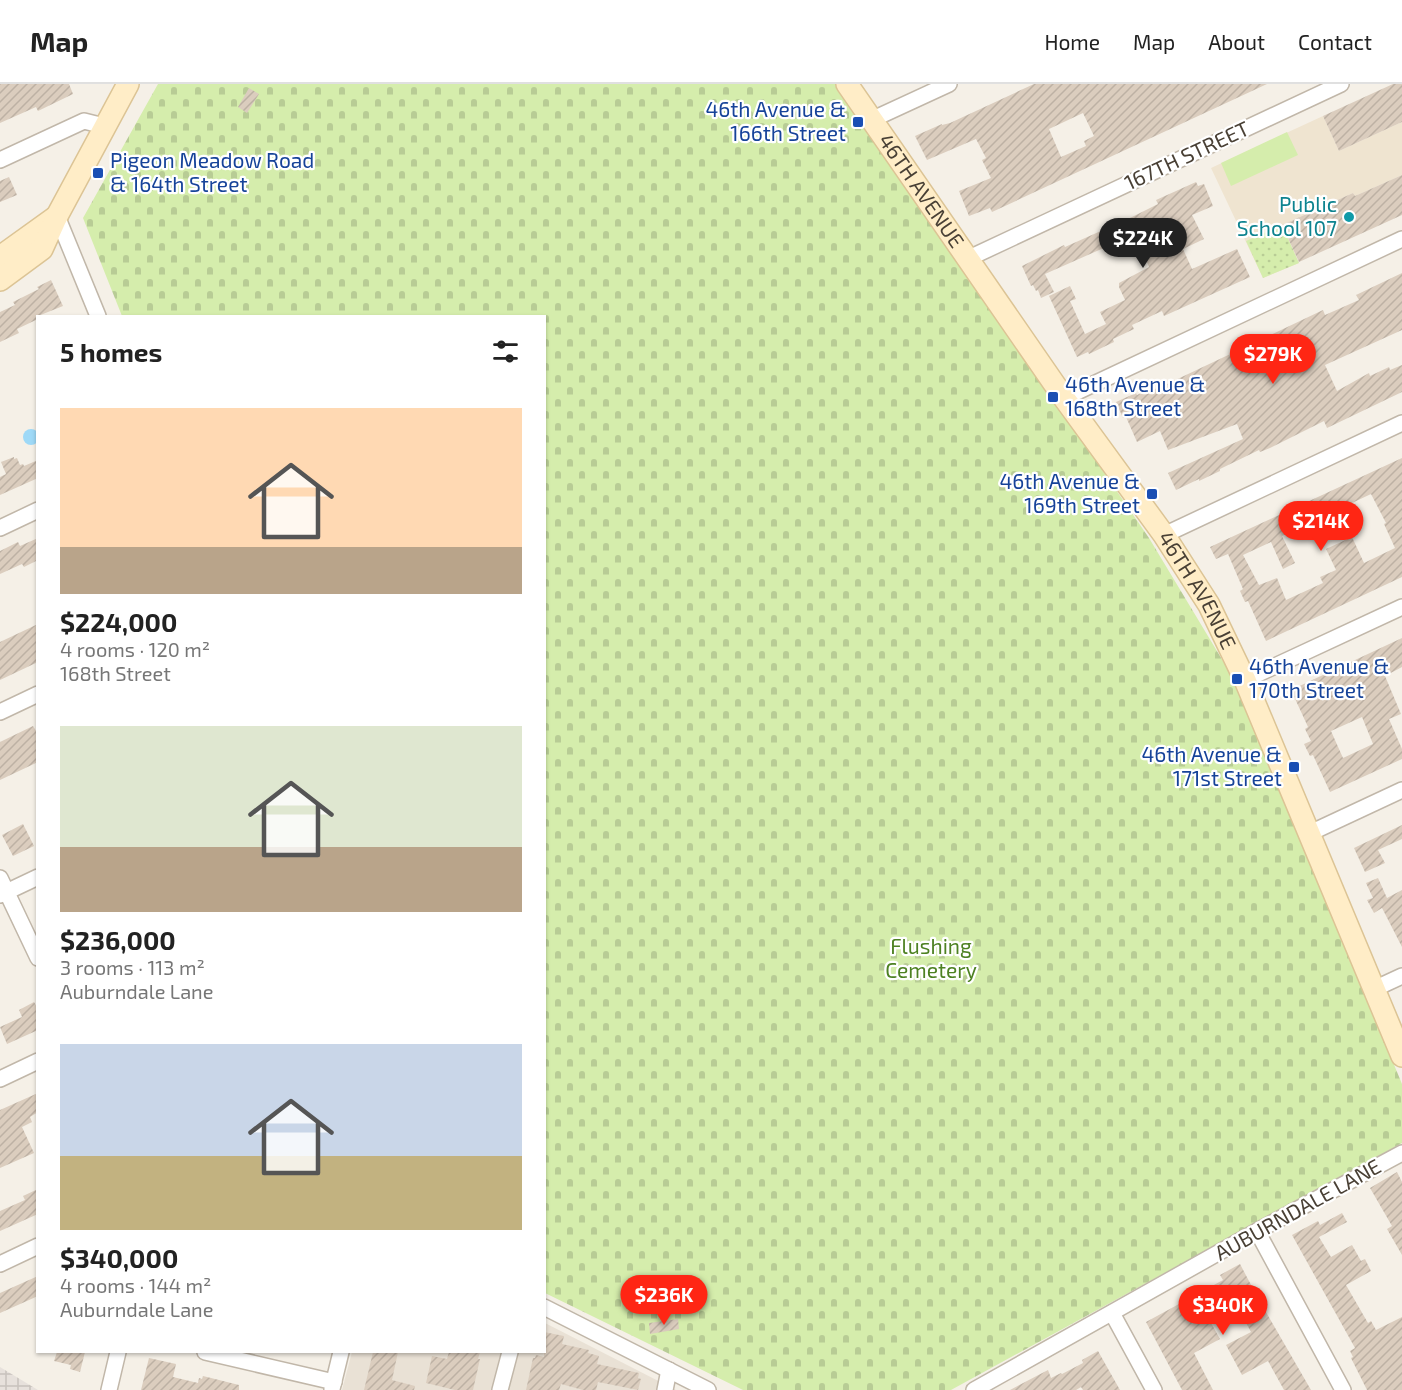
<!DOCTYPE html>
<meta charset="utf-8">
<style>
:root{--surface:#fff;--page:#f6f6f6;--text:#222;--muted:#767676;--line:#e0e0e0;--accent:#ff2614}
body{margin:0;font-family:"Exo 2",sans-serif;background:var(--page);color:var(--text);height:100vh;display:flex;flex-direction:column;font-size:22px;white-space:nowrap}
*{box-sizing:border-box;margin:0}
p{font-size:20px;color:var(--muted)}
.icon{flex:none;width:33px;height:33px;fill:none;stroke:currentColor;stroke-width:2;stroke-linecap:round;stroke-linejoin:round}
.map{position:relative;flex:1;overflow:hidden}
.details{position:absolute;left:36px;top:231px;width:510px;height:1038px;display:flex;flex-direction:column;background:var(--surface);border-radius:0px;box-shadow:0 2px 4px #0004}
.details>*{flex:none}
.price{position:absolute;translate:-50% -51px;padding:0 14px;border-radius:21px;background:var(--accent);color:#fff;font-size:20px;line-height:39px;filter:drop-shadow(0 2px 3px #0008)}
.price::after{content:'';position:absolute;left:50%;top:36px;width:18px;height:14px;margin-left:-9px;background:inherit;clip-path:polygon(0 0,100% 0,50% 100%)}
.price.active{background:#222;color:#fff}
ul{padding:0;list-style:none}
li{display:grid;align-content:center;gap:12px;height:318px;padding:0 24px}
li span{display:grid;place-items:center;height:186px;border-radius:0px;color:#555}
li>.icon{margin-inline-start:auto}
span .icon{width:108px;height:108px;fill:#fffc;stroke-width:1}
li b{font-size:26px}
h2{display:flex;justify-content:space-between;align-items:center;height:72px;padding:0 24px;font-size:26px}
header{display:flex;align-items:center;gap:36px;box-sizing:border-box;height:84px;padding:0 30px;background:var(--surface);border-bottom:2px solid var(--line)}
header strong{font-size:28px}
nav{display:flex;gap:33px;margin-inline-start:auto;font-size:21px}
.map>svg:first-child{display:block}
.residential{fill:#e9e1d5}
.industrial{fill:url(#industrial-grid)}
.education{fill:#efe4d0}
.cemetery{fill:url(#cemetery-stones)}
.park{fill:url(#park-dots)}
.garden{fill:#d5edac}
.water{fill:#9ed9f7}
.building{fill:url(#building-hatch);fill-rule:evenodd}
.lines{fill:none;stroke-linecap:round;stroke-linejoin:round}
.street-casing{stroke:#c1b7a9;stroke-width:18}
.secondary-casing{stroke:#dcc495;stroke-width:24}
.street{stroke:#fff;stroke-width:15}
.secondary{stroke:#ffedc7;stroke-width:21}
.transit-dot{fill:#1a4fb4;stroke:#fff;stroke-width:2}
.culture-dot{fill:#0f9aa8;stroke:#fff;stroke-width:2}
.labels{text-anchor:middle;stroke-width:4.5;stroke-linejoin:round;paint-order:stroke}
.transit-label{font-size:21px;fill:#164399;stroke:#fff;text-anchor:end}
.street-label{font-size:21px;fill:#494035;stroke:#fff}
.culture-label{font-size:21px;fill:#0d838f;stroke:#fff;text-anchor:end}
.park-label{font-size:21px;fill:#4d8122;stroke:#fff}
</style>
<header>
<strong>Map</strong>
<nav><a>Home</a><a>Map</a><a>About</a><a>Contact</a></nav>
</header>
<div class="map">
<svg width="1402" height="1306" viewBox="0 0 1402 1306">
<defs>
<pattern id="industrial-grid" width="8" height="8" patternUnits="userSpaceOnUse" patternTransform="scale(1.5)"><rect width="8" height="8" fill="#e7e1dc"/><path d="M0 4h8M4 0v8" fill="none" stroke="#c8c2bd"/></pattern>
<pattern id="cemetery-stones" width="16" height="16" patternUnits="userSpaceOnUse" patternTransform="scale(1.5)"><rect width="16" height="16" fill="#d5edac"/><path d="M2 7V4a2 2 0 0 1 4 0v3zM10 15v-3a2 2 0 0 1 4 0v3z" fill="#b8cc95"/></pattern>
<pattern id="park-dots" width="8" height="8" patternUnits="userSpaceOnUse" patternTransform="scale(1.5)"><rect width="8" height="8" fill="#d5edac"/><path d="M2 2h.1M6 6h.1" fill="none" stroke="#b8cc95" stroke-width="1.8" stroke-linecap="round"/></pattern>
<pattern id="building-hatch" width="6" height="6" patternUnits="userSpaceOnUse" patternTransform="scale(1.5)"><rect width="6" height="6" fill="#dbcdbe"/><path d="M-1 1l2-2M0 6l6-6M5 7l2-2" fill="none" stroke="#bdb1a4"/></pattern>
</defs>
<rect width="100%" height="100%" fill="#f5f0e7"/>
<polygon class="residential" points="545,1239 676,1306 342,1306 352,1268 544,1268"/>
<polygon class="industrial" points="0,1283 38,1306 0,1306"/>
<polygon class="education" points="1323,32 1339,67 1402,38 1402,91 1355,112 1353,109 1282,141 1299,179 1263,194 1211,84"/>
<polygon class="cemetery" points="158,0 837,0 1149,454 1238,602 1402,1000 1402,1059 951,1306 743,1306 545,1209 544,232 122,232 83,134"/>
<polygon class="park" points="1282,141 1299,179 1263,194 1246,157"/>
<polygon class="garden" points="1287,48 1298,71 1231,102 1221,79"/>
<circle class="water" cx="31" cy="353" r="8"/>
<g class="building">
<polygon points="0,0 69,0 73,10 38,27 36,23 0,39"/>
<path d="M1034 0H1267L992 128 990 124 969 132 959 107 991 94 982 76 986 74 976 55 927 76 915 52 942 40V41L950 39ZM1083 29 1094 52 1084 57 1086 62 1061 73 1049 45Z"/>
<polygon points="1393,0 1402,0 1402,38 1339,67 1323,32"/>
<polygon points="249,4 259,10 247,29 238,23"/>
<polygon points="1402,91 1402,131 1299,178 1282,141 1353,109 1355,112"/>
<polygon points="9,93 17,111 0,118 0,97"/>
<polygon points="1196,98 1198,102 1204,100 1213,122 1192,131 1204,155 1183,165 1192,185 1237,165 1250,193 1164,232 1162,227 1132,241 1134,245 1113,255 1114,258 1089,270 1088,268 1077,273 1049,212 1070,202 1076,215 1070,217 1085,250 1106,240 1100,228 1125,216 1119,203 1119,199 1149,183 1137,154 1134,155 1133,151 1045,190 1054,208 1041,214 1038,206 1036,207 1033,201 1031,202 1022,182 1064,161 1065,163 1132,133 1158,120 1156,116"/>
<polygon points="1402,189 1402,246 1325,281 1337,307 1369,289 1370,292 1389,283 1390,286 1402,281 1402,308 1327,344 1324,337 1270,364 1260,368 1259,366 1220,385 1220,387 1199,397 1199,395 1176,406 1168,389 1243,355 1237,340 1168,366 1160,347 1137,358 1126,333 1123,334 1116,318 1136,309 1137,311 1149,305 1150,307 1167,300 1323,226 1325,231 1359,216 1356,211"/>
<polygon points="51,196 63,222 38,232 38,235 17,245 19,249 0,258 0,228 15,221 13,218 39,205 37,203"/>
<polygon points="14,373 14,375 17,374 20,381 23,380 24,382 38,376 38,394 0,411 0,393 6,390 1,378"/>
<path d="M1402 374V493L1266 557 1248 517 1245 518 1240 507 1243 505 1228 470 1216 475 1210 463ZM1371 410 1386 439 1384 440 1395 464 1364 479 1352 453 1326 465 1336 486 1320 493 1323 499 1286 516 1277 494 1259 501 1243 471 1271 458 1283 485 1295 479 1282 452Z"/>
<polygon points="38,454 38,476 24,483 22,480 0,490 0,467 18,458 20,462"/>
<polygon points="38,540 38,578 0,596 0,558"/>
<path d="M1402 554V583L1385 592 1401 630 1389 635 1402 665V675L1330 708 1313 671 1310 672 1304 660 1311 657 1305 645 1308 643 1291 606ZM1362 633 1373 660 1343 674 1331 647Z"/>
<polygon points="33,642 38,650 38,678 0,696 0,658"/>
<polygon points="23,740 34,762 13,772 2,751"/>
<polygon points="1402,741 1402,755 1378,766 1385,779 1365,788 1354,764"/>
<polygon points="1378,794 1387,814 1402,806 1402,863 1382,824 1374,829 1367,816 1373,814 1366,799"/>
<polygon points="34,918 38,925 38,946 7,960 0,943 22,933 19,926"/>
<polygon points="38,1009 38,1028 30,1033 32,1038 22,1043 34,1069 0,1084 0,1026"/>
<polygon points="1397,1088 1402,1098 1402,1171 1387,1145 1392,1142 1370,1104"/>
<polygon points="38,1105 38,1130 0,1147 0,1127 25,1116 23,1112"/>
<polygon points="1342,1129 1347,1138 1319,1153 1331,1173 1352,1161 1361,1177 1365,1175 1371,1187 1346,1201 1368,1239 1371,1237 1376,1246 1402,1233 1402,1306 1367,1306 1351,1274 1353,1273 1350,1267 1355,1264 1292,1151 1318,1137 1320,1141"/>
<polygon points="1240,1180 1259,1216 1311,1306 1284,1306 1268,1277 1242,1291 1226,1261 1251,1248 1229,1208 1202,1223 1220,1255 1194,1269 1213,1306 1182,1306 1146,1238 1223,1196 1220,1191"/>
<polygon points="38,1192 38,1212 0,1229 0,1209"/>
<polygon points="678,1235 679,1245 650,1250 649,1239"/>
<polygon points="544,1248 564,1252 562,1260 589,1266 588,1269 599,1272 597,1280 639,1289 638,1294 641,1295 638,1306 598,1298 596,1306 583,1306 561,1300 559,1306 526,1306 533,1274 535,1274 536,1271 544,1273"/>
<polygon points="1098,1267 1120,1306 1083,1306 1081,1303 1076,1306 1010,1306 1048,1286 1051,1294 1061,1289 1062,1290 1083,1279 1082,1276"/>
<polygon points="57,1268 85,1268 80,1288 70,1285 71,1281 54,1277"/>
<polygon points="373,1268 398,1268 392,1296 415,1302 414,1306 364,1306"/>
<polygon points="449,1268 480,1268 478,1275 480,1275 473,1306 455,1306 426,1299 432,1272 447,1275"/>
<polygon points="149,1274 176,1280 173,1293 198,1299 199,1294 202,1295 203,1292 239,1301 239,1306 141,1306"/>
</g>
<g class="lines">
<defs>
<g id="street">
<polyline points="871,36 949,0"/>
<polyline points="0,76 84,37 104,42"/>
<polyline points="57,132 98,232"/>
<polyline points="967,175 1341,0"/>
<polyline points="1064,314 1402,155"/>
<polyline points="0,444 38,426"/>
<polyline points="1164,451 1402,339"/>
<polyline points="1245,596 1402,523"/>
<polyline points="0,628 38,610"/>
<polyline points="1310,749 1402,706"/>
<polyline points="0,794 38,874"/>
<polyline points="0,811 38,793"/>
<polyline points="1374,905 1402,892"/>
<polyline points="0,995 38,977"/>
<polyline points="1257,1147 1343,1306"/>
<polyline points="0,1180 38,1162"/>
<polyline points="544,1223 708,1306"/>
<polyline points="1112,1229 1154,1306"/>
<polyline points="205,1268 334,1298"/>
<polyline points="332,1305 341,1268"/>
<polyline points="109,1306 118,1268"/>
<polyline points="500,1306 510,1268"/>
<polyline points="665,1306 669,1286"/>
<polyline points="974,1306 1257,1147 1402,1069"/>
</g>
<g id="secondary">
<path id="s1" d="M847 0 1064 314 1164 451 1209 521 1245 596 1402 972"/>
<polyline points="0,173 57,132"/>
<polyline points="0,196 42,165 57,132 128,0"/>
</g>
</defs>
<use href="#street" class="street-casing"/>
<use href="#secondary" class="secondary-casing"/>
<use href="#street" class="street"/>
<use href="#secondary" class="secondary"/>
</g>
<g class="transit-dot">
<rect x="852" y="32" width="12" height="12" rx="3"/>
<rect x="92" y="83" width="12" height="12" rx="3"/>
<rect x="1047" y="307" width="12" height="12" rx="3"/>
<rect x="1146" y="404" width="12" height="12" rx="3"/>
<rect x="1231" y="589" width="12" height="12" rx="3"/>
<rect x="1288" y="677" width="12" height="12" rx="3"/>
</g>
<circle class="culture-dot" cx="1349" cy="133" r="6"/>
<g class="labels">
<g class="transit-label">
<text x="846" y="33">46th Avenue &amp;<tspan x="846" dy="24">166th Street</tspan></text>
<text x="110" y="84" text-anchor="start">Pigeon Meadow Road<tspan x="110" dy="24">&amp; 164th Street</tspan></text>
<text x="1065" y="308" text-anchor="start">46th Avenue &amp;<tspan x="1065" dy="24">168th Street</tspan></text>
<text x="1140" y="405">46th Avenue &amp;<tspan x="1140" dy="24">169th Street</tspan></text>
<text x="1249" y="590" text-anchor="start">46th Avenue &amp;<tspan x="1249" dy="24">170th Street</tspan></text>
<text x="1282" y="678">46th Avenue &amp;<tspan x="1282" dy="24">171st Street</tspan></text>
</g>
<g class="street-label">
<text transform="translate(1187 72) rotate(-25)" y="7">167TH STREET</text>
<text dy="7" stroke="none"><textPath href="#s1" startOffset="130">46TH AVENUE</textPath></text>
<text dy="7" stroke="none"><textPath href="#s1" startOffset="616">46TH AVENUE</textPath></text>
<text transform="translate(1298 1126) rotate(-29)" y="7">AUBURNDALE LANE</text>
</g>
<g class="culture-label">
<text x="1337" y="128">Public<tspan x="1337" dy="24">School 107</tspan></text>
</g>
<g class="park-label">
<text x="931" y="870">Flushing<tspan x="931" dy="24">Cemetery</tspan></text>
</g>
</g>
</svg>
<b class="price active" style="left:1143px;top:185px">$224K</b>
<b class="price" style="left:1273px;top:301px">$279K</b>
<b class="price" style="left:1321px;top:468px">$214K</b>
<b class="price" style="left:664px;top:1242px">$236K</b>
<b class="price" style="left:1223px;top:1252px">$340K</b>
<section class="details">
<h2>5 homes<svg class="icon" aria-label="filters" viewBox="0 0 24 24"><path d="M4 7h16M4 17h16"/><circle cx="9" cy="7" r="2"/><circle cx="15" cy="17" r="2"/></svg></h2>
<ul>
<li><span style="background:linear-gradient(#ffd9b3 75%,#b9a48a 0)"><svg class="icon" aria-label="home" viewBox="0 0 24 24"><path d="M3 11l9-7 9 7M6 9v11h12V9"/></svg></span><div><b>$224,000</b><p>4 rooms · 120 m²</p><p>168th Street</p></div></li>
<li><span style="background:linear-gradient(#dfe7d0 65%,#b9a48a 0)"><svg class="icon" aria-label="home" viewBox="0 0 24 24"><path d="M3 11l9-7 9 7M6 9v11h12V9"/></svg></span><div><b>$236,000</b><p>3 rooms · 113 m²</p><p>Auburndale Lane</p></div></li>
<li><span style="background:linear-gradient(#c9d6e8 60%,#c2b280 0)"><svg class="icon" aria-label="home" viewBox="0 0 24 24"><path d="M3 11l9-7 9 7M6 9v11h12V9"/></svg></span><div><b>$340,000</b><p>4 rooms · 144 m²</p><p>Auburndale Lane</p></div></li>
</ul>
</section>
</div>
